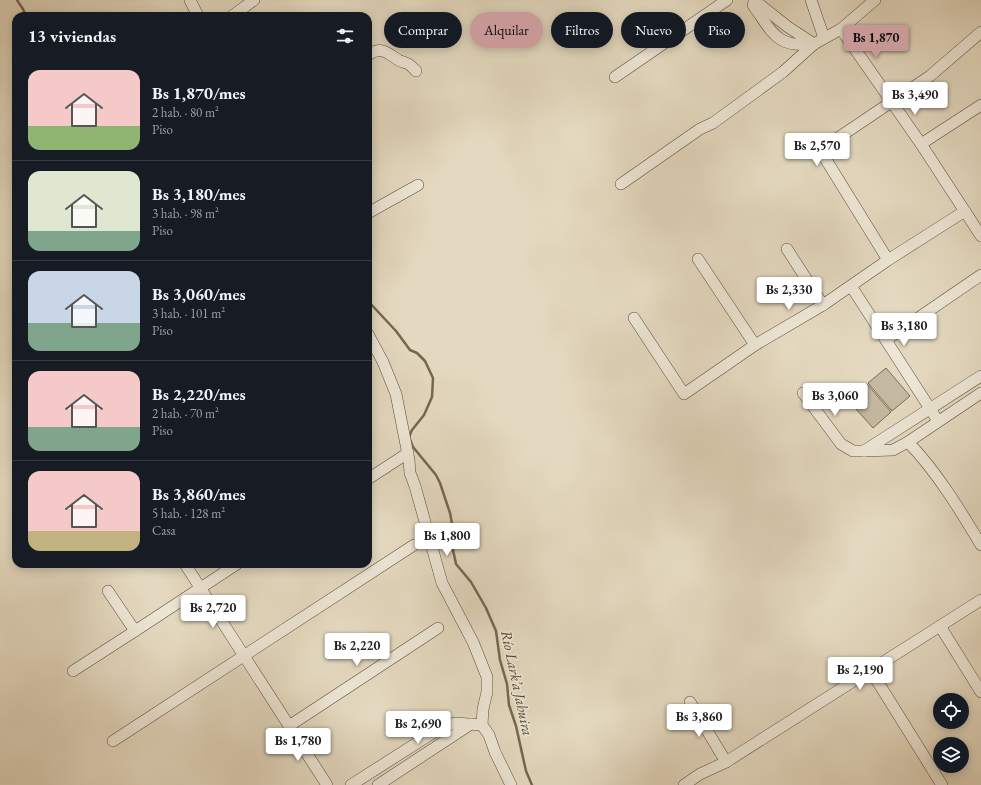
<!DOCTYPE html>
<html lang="es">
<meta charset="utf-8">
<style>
:root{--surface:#171b24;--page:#242831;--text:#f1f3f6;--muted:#9ea1a6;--line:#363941;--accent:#c59692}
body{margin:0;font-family:"EB Garamond",serif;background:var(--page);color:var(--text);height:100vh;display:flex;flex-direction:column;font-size:15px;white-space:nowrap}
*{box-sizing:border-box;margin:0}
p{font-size:13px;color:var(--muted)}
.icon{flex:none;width:22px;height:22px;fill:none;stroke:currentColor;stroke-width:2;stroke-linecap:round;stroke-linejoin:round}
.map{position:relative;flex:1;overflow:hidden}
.drawer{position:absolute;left:12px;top:12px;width:360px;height:556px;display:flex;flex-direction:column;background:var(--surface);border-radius:12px;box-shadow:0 2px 10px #0003}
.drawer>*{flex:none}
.guide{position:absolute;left:384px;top:12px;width:380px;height:36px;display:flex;gap:8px}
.controls{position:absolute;left:933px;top:693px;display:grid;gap:8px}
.controls a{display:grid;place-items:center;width:36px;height:36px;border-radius:50%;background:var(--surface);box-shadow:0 2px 10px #0003;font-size:20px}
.price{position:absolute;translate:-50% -34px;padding:0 9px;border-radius:4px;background:#fff;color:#222;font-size:13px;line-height:26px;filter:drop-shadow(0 1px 2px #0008)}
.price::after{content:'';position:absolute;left:50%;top:24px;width:12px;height:9px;margin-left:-6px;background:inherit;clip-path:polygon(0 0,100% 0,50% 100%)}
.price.current{background:var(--accent);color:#111}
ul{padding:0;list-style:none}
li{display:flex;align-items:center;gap:12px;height:100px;padding:0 16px}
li+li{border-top:1px solid var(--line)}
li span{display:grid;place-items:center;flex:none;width:112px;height:80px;border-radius:12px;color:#555}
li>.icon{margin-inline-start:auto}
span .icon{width:48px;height:48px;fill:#fffc;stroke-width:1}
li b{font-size:17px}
h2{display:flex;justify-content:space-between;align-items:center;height:48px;padding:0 16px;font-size:17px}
.pill{padding:0 14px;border-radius:18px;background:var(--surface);box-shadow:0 2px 10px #0003;font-size:14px;line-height:36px}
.pill.current{background:var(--accent);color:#111}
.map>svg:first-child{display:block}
.pitch{fill:#c5b9a1;stroke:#7a6a54}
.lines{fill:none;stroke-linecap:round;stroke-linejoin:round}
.stream{stroke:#766750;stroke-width:2.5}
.minor-casing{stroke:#5c4b35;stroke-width:12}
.minor{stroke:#ede6d6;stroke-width:11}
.labels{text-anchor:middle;stroke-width:3.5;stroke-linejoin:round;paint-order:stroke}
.water-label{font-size:15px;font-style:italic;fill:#584832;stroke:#ede6d6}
</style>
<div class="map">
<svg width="981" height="785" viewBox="0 0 981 785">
<rect width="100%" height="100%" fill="#e4d9c0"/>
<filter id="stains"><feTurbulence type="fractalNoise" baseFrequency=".005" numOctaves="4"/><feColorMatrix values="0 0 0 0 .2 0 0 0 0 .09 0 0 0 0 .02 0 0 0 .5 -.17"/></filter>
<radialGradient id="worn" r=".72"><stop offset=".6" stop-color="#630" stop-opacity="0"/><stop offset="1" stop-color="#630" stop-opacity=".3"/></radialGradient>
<g class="pitch">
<polygon points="886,368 910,396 892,411 868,383"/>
<polygon points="867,384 891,412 873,428 848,400"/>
</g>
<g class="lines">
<g class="stream">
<polyline points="17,0 23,9 26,16"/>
<polyline points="368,301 396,331 410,350 417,353 425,361 433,378 432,397 424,415 412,430 409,437 413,447 436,475 440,483 450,513 453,529 452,545 456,564 471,582 486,608 496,631 500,660 507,684 509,705 516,726 526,771 532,785"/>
</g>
<defs>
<g id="minor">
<polyline points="190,0 198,16"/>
<polyline points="754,0 788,27 814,44 841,29 875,0"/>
<polyline points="811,0 824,38"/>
<path d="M753 5C773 33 776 48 814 44"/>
<polyline points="232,16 254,0"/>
<polyline points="841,29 921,144 981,236"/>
<path d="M368 55C381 46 386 52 397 59 399 61 403 62 406 63 410 64 413 68 416 71"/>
<polyline points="615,77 727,0"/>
<polyline points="921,144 981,105"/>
<polyline points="621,184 700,129 713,123 783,72 814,44"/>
<polyline points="368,213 418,185"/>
<polyline points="787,249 823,305"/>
<polyline points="698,259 755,345"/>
<polyline points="888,260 820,150 930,76 981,32"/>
<polyline points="851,286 938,421"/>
<polyline points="634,318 684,394 755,345 823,305 888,260 965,211"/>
<polyline points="368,334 383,362 396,394 409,460 410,473 415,486 442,583 473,642 487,677 487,692 483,709 482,725 489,735 495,752 511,785"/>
<polyline points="886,340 981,275"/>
<polyline points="803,393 841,444 853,451 863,451 893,450 908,442 981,393"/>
<path d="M908 442C937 472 960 510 981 545"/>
<polyline points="864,451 981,376"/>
<polyline points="368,479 408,453"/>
<polyline points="185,564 327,785"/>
<polyline points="108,591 135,631 237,564"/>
<polyline points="940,626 981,692"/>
<polyline points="73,671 135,631"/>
<polyline points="871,671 942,785"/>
<polyline points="690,702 726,762"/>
<polyline points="289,726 438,628"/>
<polyline points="113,741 414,545"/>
<polyline points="351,785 442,727 455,723 482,725"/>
<polyline points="378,785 471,724"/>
<polyline points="684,785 700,774 726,762 981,600"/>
</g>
</defs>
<use href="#minor" class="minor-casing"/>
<use href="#minor" class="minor"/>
</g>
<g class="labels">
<g class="water-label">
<text transform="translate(517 683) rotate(78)" y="5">Río Lark’a Jahuira</text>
</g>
</g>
<rect width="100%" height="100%" filter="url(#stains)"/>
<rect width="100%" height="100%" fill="url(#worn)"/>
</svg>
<div class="controls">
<a><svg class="icon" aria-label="locate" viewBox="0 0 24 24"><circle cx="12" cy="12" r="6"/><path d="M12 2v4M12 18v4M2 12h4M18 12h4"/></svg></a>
<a><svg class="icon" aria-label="layers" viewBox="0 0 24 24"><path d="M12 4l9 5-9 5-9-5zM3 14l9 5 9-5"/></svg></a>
</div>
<b class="price current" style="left:876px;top:59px">Bs 1,870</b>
<b class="price" style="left:915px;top:116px">Bs 3,490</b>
<b class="price" style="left:817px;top:167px">Bs 2,570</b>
<b class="price" style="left:789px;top:311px">Bs 2,330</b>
<b class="price" style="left:904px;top:347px">Bs 3,180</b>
<b class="price" style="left:835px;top:417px">Bs 3,060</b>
<b class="price" style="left:447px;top:557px">Bs 1,800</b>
<b class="price" style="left:213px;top:629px">Bs 2,720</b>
<b class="price" style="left:357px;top:667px">Bs 2,220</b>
<b class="price" style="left:860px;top:691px">Bs 2,190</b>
<b class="price" style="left:699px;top:738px">Bs 3,860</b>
<b class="price" style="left:418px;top:745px">Bs 2,690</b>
<b class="price" style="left:298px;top:762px">Bs 1,780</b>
<div class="guide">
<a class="pill">Comprar</a>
<a class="pill current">Alquilar</a>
<a class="pill">Filtros</a>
<a class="pill">Nuevo</a>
<a class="pill">Piso</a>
</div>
<section class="drawer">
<h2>13 viviendas<svg class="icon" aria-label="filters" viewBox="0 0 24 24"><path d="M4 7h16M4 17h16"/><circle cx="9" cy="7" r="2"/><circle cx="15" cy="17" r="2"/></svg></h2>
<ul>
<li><span style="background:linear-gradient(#f6c9c9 70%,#8fb573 0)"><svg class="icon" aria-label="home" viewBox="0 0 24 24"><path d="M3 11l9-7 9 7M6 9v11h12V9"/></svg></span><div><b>Bs 1,870/mes</b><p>2 hab. · 80 m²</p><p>Piso</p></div></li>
<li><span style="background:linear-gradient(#dfe7d0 75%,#7fa58c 0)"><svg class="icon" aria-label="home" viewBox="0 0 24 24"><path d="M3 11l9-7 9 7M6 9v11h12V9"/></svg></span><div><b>Bs 3,180/mes</b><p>3 hab. · 98 m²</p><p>Piso</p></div></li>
<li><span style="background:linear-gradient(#c9d6e8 65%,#7fa58c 0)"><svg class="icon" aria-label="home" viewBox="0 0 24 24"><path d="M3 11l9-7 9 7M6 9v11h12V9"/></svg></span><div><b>Bs 3,060/mes</b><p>3 hab. · 101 m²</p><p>Piso</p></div></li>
<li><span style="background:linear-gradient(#f6c9c9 70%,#7fa58c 0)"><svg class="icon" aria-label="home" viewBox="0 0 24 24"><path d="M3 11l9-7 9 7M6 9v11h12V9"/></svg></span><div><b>Bs 2,220/mes</b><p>2 hab. · 70 m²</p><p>Piso</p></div></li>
<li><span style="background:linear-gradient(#f6c9c9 75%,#c2b280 0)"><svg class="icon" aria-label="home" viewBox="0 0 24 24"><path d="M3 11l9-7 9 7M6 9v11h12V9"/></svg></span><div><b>Bs 3,860/mes</b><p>5 hab. · 128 m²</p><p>Casa</p></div></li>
</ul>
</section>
</div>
